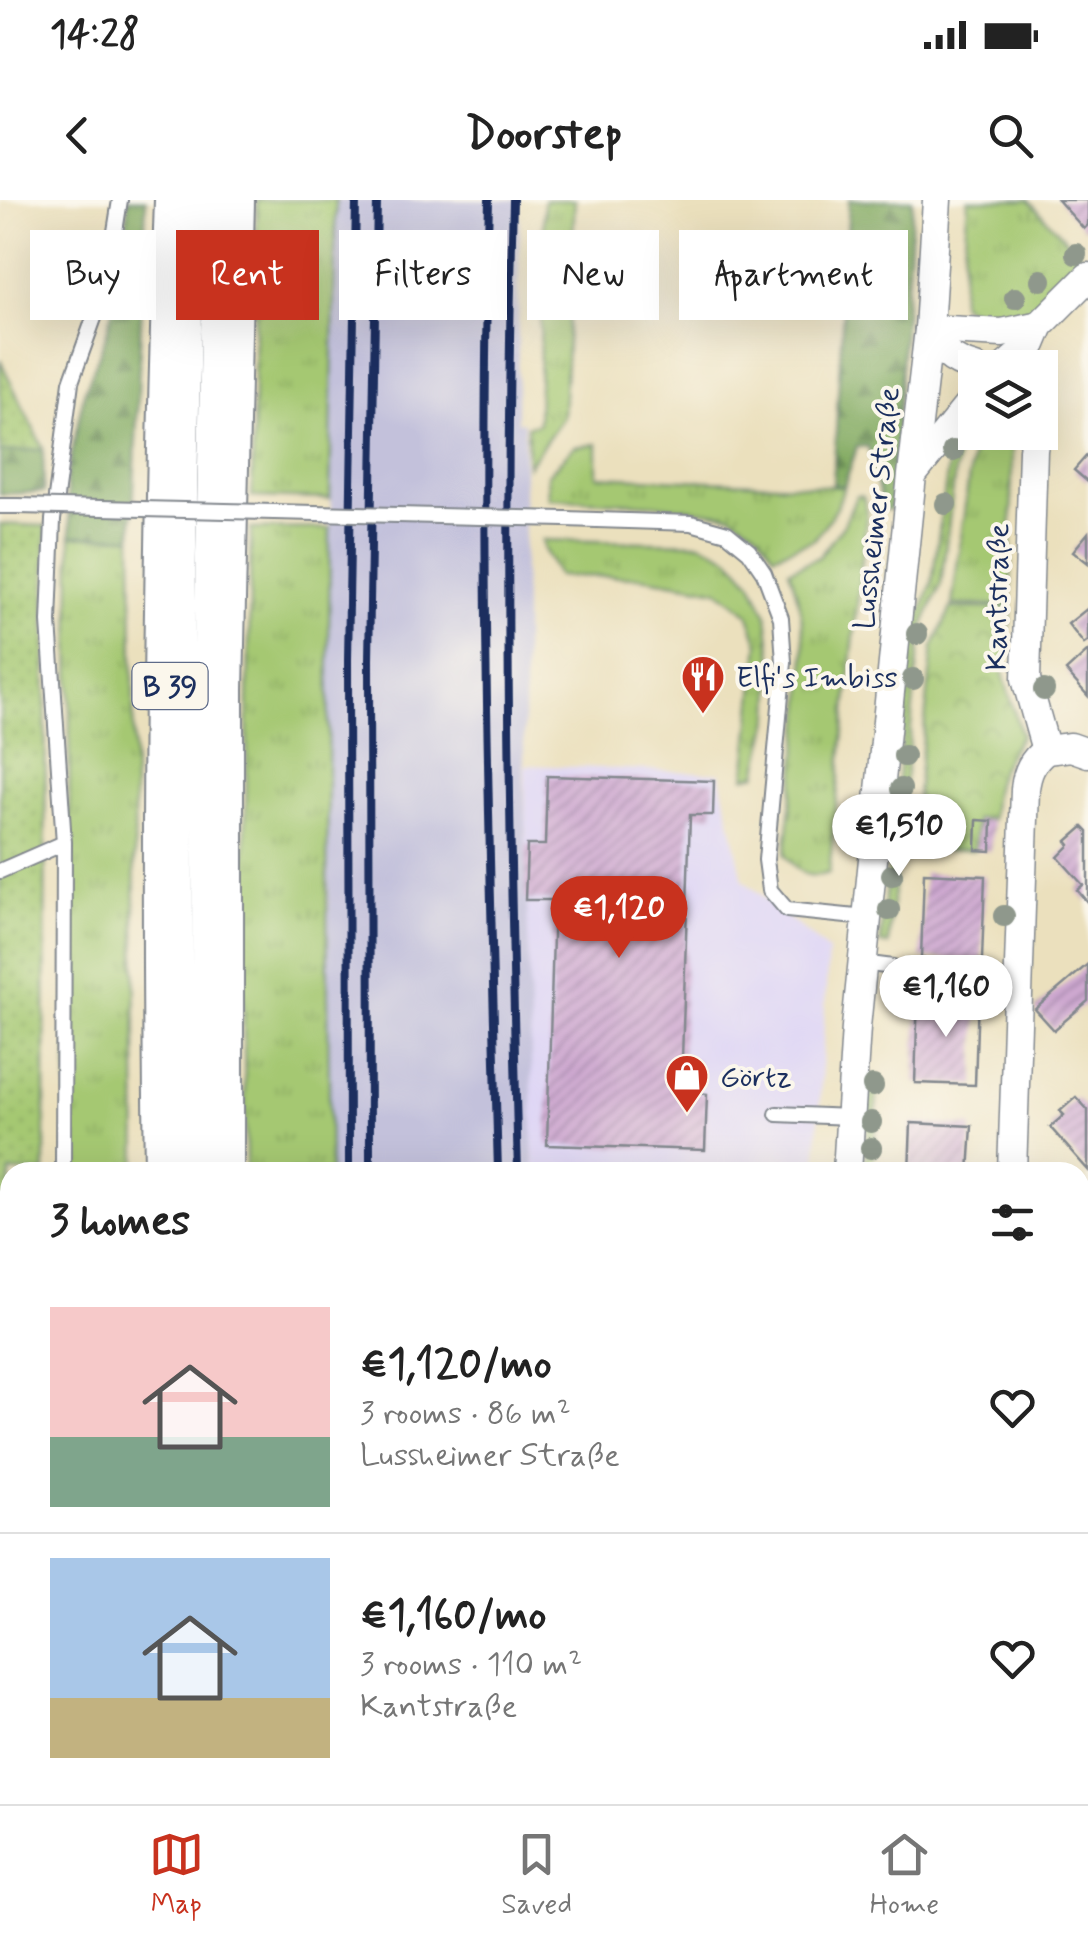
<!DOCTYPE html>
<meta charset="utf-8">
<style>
:root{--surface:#fff;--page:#f6f6f6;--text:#222;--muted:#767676;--line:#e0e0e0;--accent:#c8321e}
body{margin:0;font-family:Mynerve,sans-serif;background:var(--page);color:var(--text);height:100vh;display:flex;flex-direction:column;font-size:38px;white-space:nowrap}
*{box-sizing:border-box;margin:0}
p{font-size:32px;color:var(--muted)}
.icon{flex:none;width:55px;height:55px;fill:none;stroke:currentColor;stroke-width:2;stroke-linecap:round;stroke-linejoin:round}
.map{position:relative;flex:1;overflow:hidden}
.drawer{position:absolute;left:0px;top:962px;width:1090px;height:642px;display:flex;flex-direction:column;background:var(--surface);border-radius:30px 30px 0 0;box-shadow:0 10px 40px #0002}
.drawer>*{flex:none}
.hud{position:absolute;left:30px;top:30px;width:1030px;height:90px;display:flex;gap:20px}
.controls{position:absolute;left:958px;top:150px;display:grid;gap:20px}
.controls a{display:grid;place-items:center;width:100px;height:100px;border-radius:0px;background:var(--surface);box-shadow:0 10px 40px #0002;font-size:50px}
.price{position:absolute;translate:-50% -85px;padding:0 22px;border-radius:35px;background:#fff;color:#222;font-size:32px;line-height:65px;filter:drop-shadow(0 2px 5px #0008)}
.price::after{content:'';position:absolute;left:50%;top:60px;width:30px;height:22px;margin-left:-15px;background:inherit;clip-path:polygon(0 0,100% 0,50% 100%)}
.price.selected{background:var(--accent);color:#fff}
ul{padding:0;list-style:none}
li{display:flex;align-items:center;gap:30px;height:250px;padding:0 50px}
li+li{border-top:2px solid var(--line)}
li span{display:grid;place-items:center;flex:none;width:280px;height:200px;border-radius:0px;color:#555}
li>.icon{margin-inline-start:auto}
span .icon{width:120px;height:120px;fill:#fffc;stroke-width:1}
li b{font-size:42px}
h2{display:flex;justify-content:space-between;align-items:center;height:120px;padding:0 50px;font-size:42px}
.pill{padding:0 35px;border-radius:0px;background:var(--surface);box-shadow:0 10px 40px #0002;font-size:35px;line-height:90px}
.pill.selected{background:var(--accent);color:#fff}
.status{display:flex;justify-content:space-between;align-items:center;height:70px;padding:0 50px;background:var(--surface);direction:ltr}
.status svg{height:28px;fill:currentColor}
header{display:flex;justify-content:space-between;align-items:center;height:130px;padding:0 50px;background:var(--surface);font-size:45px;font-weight:800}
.tabs{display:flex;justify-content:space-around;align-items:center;height:140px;border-top:2px solid var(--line);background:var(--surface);font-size:28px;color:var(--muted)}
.tabs a{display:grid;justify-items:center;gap:5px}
.tabs .selected{color:var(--accent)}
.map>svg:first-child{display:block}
.built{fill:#ded5f5}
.railway{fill:#c3c1db}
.grass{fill:url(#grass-tufts);stroke:#607c68;stroke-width:2.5}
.forest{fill:url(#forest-firs);stroke:#506e61;stroke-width:2.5}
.park{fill:url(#park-crowns);stroke:#607c68;stroke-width:2.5}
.garden{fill:url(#garden-dots);stroke:#607c68;stroke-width:2.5}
.building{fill:url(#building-hatch)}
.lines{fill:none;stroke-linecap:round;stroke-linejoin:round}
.lane-casing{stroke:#83888e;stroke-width:18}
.street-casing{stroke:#83888e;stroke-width:31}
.highway-casing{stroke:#83888e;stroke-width:54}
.lane{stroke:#fff;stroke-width:14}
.street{stroke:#fff;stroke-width:28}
.highway{stroke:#fff;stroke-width:50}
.rail{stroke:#1b2f5e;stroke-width:8}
.lane-bridge-casing{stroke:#83888e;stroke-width:18;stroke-linecap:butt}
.lane-bridge{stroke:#fff;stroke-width:14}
.tree{fill:#8f988c}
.labels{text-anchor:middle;stroke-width:8;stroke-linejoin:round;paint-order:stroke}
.shield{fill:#fbf7ec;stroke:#5e6b89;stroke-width:2.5}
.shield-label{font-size:28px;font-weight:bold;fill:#1b2f5e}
.street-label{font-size:30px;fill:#1b2f5e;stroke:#fbf7ec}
.poi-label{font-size:30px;fill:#1b2f5e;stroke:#fbf7ec;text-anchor:start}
</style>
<div class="status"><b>14:28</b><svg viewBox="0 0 49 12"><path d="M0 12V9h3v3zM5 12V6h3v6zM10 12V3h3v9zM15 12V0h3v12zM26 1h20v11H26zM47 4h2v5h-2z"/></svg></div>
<header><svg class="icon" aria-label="back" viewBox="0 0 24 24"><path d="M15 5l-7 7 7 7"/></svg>Doorstep<svg class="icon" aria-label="search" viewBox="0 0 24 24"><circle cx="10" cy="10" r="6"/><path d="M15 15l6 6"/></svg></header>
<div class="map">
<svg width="1088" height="1604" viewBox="0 0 1088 1604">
<defs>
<pattern id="grass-tufts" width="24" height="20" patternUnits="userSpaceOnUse" patternTransform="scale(2.5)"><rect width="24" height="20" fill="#a5c872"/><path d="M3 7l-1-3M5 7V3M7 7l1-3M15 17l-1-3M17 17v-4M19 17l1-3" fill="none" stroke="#8dac65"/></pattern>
<pattern id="forest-firs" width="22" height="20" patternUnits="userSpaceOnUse" patternTransform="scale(2.5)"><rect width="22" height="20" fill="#84ac64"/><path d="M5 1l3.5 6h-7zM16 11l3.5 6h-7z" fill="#6b8c56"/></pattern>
<pattern id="park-crowns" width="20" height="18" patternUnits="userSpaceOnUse" patternTransform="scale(2.5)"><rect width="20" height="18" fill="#a5c872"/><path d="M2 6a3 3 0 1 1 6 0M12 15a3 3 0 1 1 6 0" fill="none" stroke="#8dac65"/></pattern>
<pattern id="garden-dots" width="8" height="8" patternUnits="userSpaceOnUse" patternTransform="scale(2.5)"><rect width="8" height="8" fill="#a5c872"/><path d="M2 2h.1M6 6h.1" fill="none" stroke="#8dac65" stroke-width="1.8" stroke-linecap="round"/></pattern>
<pattern id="building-hatch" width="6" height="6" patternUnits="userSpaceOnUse" patternTransform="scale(2.5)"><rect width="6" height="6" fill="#cea8d0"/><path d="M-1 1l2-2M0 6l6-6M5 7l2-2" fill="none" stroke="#a689ac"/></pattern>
</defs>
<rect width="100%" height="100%" fill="#fbf7ec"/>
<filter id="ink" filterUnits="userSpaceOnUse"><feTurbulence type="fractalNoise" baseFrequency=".01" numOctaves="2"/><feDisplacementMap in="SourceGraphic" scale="20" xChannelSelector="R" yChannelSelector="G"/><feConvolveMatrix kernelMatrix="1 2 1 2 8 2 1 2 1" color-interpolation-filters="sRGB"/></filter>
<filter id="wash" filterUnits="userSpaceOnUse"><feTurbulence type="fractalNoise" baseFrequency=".0048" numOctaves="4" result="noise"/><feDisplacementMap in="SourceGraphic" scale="40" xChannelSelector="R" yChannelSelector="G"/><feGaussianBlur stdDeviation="2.25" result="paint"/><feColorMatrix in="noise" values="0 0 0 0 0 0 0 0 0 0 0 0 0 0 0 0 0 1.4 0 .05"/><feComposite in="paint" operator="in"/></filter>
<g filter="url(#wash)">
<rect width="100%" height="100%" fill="#ebe0bd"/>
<polygon class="built" points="525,565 720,573 743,680 828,751 816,972 534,972 526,714"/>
<g class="railway">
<polygon points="336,0 520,0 517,222 524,222 524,579 534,972 330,972 328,459"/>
<rect x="345" y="1595" width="209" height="9"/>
</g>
<g class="grass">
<polygon points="257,0 336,0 330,299 252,297"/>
<polygon points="544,0 575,0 563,217 528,266 527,226 538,224"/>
<polygon points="968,0 1028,0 1084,58 1023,118 988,122 960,103"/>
<polygon points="975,230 975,232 1012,233 1011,405 952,405"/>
<polygon points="952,237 959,239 941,384 921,431 888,745 880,744 914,431 932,383"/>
<polygon points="597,244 597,276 844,287 837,307 815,339 774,355 757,331 731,315 656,304 548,298 547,275 574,247"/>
<path d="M859 296 863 297 867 312 829 673C805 680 800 673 785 655 789 619 794 583 798 547 805 484 812 431 789 370L819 357 844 324 856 297Z"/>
<polygon points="330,328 327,701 330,972 246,972 243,781 251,329"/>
<polygon points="71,336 132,337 137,972 67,972"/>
<polygon points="542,340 701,343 729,357 752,383 767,415 773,466 771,515 757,574 745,577 759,444 748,413 718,390 641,377 558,376 544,349"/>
<polygon points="871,875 878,876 873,972 865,972"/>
<rect x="252" y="1595" width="93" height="9"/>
<polygon points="595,1595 771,1595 760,1604 554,1604 554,1597"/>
</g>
<g class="forest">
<polygon points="128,0 146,0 132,337 71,336 66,281 84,193 106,136 124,63"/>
<polygon points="849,0 913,0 891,310 883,309 868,246 857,247 844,287 833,285"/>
<polygon points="43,249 44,292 0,294 0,252"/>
</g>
<path class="park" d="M951 408H1012L1003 473 1021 535C1001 566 992 580 992 619H976L974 650H911L933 447Z"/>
<g class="garden">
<polygon points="0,160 43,248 43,249 0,252"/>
<polygon points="0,324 46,326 45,972 10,972 10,1595 51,1595 52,1604 0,1604"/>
</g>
<g id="blocks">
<g class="building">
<polygon points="1058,0 1088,0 1088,25 1084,29"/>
<polygon points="1088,254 1088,282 1074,270"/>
<polygon points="1088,333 1088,363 1073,351"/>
<polygon points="1088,408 1088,441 1084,444 1068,424"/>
<polygon points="1088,451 1088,496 1066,471"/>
<polygon points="547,576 714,581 713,615 690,615 682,859 697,860 696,893 707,894 705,950 547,945 554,700 525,700 527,645 545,645"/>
<polygon points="977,620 992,621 991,651 976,650"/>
<polygon points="1083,627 1088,632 1088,703 1077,690 1083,685 1058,657 1070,645 1067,641"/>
<polygon points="924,673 985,676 982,760 921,758"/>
<polygon points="1088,764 1088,801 1054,830 1035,809"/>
<polygon points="918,795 978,797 975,885 915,883"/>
<polygon points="1076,897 1088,910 1088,970 1050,927 1064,915 1060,911"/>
<polygon points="911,923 972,926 969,972 909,972"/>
<polygon points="1080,1115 1088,1124 1088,1191 1084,1186 1080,1188"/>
<polygon points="1080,1347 1088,1348 1088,1409 1080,1408"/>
<polygon points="1080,1468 1088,1469 1088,1494 1080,1494"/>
<polygon points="916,1595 978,1595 977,1604 916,1604"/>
</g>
</g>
</g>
<g filter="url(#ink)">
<use href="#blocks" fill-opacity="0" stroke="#83888e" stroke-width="2.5"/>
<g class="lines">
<defs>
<g id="lane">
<polyline points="0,306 18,306"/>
<polyline points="565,319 691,323 727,333 749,351 764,373 781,418 784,462 766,660 770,690 787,710 866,718"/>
<polyline points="0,671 64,643"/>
<polyline points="862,763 893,767"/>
<polyline points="777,914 851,917"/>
<polyline points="63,972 64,643 49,422 53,320 71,182 107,82 120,0"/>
<polyline points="1080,1506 1088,1507"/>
<polyline points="1080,1553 1088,1553"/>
<polyline points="69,1595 69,1604"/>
</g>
<g id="street">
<polyline points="929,129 1002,133 1040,125"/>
<path d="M929 129C941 151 950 161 975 168"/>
<polyline points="1004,168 1032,144 1040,125 1088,77"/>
<polyline points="1040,203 1041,196"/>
<polyline points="1036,232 1033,250 1026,479 1046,550"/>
<polyline points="913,274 975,197"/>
<polyline points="1046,550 1071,547 1088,553"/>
<polyline points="847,972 856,827 912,275 929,129 937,0"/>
<path d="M1012 972 1025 589C1027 572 1032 561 1046 550"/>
<polyline points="1080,1068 1088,1074"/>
<polyline points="818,1604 818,1595"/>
</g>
<g id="highway">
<path d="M170 972C165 649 169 324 180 0"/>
<polyline points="218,972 218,489 229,0"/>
<polyline points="179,1595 179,1604"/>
<polyline points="227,1595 227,1604"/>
</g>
</defs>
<use href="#lane" class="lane-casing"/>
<use href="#street" class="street-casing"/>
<use href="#highway" class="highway-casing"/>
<use href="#lane" class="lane"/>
<use href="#street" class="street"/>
<use href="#highway" class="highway"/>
<g class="rail">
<path d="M489 0C480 324 489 649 498 972"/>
<path d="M513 0C504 324 509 648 518 972"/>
<polyline points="349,972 348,460 356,0"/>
<polyline points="370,972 369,460 377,0"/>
<polyline points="365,1595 365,1604"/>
<polyline points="385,1595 386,1604"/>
<polyline points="517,1595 518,1604"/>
<polyline points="538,1595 539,1604"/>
</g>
<defs>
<polyline id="lane-bridge" points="18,306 565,319"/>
</defs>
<use href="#lane-bridge" class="lane-bridge-casing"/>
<use href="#lane-bridge" class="lane-bridge"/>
</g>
<g class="tree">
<circle cx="1076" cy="54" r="11"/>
<circle cx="1041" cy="80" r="11"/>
<circle cx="1015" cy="98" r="11"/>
<circle cx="953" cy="251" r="11"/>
<circle cx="946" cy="304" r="11"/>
<circle cx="917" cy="434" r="11"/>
<circle cx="913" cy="479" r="11"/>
<circle cx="1044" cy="490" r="11"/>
<circle cx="904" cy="556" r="11"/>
<circle cx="901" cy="589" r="11"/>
<circle cx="896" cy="630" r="11"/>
<circle cx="892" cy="675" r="11"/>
<circle cx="889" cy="710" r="11"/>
<circle cx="1004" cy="716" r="11"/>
<circle cx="873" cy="886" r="11"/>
<circle cx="871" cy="922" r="11"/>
<circle cx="871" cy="948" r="11"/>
</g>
</g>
<defs>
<symbol id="restaurant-pin" viewBox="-11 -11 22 30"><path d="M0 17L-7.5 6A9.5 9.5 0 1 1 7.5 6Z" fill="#c8321e" stroke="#fbf7ec"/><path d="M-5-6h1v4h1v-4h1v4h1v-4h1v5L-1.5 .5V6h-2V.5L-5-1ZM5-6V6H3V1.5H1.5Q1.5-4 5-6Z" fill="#fff"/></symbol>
<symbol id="shop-pin" viewBox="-11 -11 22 30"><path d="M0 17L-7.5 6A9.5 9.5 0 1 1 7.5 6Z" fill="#c8321e" stroke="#fbf7ec"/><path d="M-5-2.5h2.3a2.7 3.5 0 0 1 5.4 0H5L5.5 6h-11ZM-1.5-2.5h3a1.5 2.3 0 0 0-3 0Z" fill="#fff"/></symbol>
</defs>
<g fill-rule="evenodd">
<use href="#restaurant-pin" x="678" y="452" width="50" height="68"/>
<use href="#shop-pin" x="662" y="851" width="50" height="68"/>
</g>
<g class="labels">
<rect class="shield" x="132.5" y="463" width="75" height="46" rx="8"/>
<g class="shield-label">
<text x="170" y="496">B 39</text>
</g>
<g class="street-label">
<text transform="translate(876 308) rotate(-84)" y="10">Lussheimer Straße</text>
<text transform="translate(997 397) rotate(-89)" y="10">Kantstraße</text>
</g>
<g class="poi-label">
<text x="736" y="487">Elfi's Imbiss</text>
<text x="720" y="886">Görtz</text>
</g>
</g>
</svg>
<div class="controls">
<a><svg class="icon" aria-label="layers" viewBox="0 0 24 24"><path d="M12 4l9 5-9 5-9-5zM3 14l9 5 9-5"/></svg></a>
</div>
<b class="price" style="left:899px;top:679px">€1,510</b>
<b class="price selected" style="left:619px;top:761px">€1,120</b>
<b class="price" style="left:946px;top:840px">€1,160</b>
<div class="hud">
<a class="pill">Buy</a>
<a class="pill selected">Rent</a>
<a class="pill">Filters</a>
<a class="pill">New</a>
<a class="pill">Apartment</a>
</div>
<section class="drawer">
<h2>3 homes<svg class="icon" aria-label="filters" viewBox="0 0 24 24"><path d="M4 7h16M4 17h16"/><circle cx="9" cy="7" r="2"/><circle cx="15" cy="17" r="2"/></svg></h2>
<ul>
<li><span style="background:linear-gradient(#f6c9c9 65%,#7fa58c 0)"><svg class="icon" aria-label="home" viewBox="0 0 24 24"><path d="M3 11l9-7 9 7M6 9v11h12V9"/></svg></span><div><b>€1,120/mo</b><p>3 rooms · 86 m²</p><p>Lussheimer Straße</p></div><svg class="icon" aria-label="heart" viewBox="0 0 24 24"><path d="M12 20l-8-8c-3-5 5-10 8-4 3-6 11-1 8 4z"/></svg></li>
<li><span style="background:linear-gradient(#a9c7e8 70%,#c2b280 0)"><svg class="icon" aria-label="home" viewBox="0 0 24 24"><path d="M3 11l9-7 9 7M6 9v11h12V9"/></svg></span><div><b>€1,160/mo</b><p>3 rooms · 110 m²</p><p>Kantstraße</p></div><svg class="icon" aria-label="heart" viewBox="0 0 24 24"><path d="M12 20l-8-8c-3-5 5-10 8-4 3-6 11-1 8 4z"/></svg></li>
</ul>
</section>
</div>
<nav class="tabs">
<a class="selected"><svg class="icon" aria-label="map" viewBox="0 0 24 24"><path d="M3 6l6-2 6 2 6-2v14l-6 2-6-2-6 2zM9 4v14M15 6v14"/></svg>Map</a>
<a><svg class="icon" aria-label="saved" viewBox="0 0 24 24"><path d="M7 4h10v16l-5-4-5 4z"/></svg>Saved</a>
<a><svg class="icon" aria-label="home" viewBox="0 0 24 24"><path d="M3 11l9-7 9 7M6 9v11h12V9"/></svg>Home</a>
</nav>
